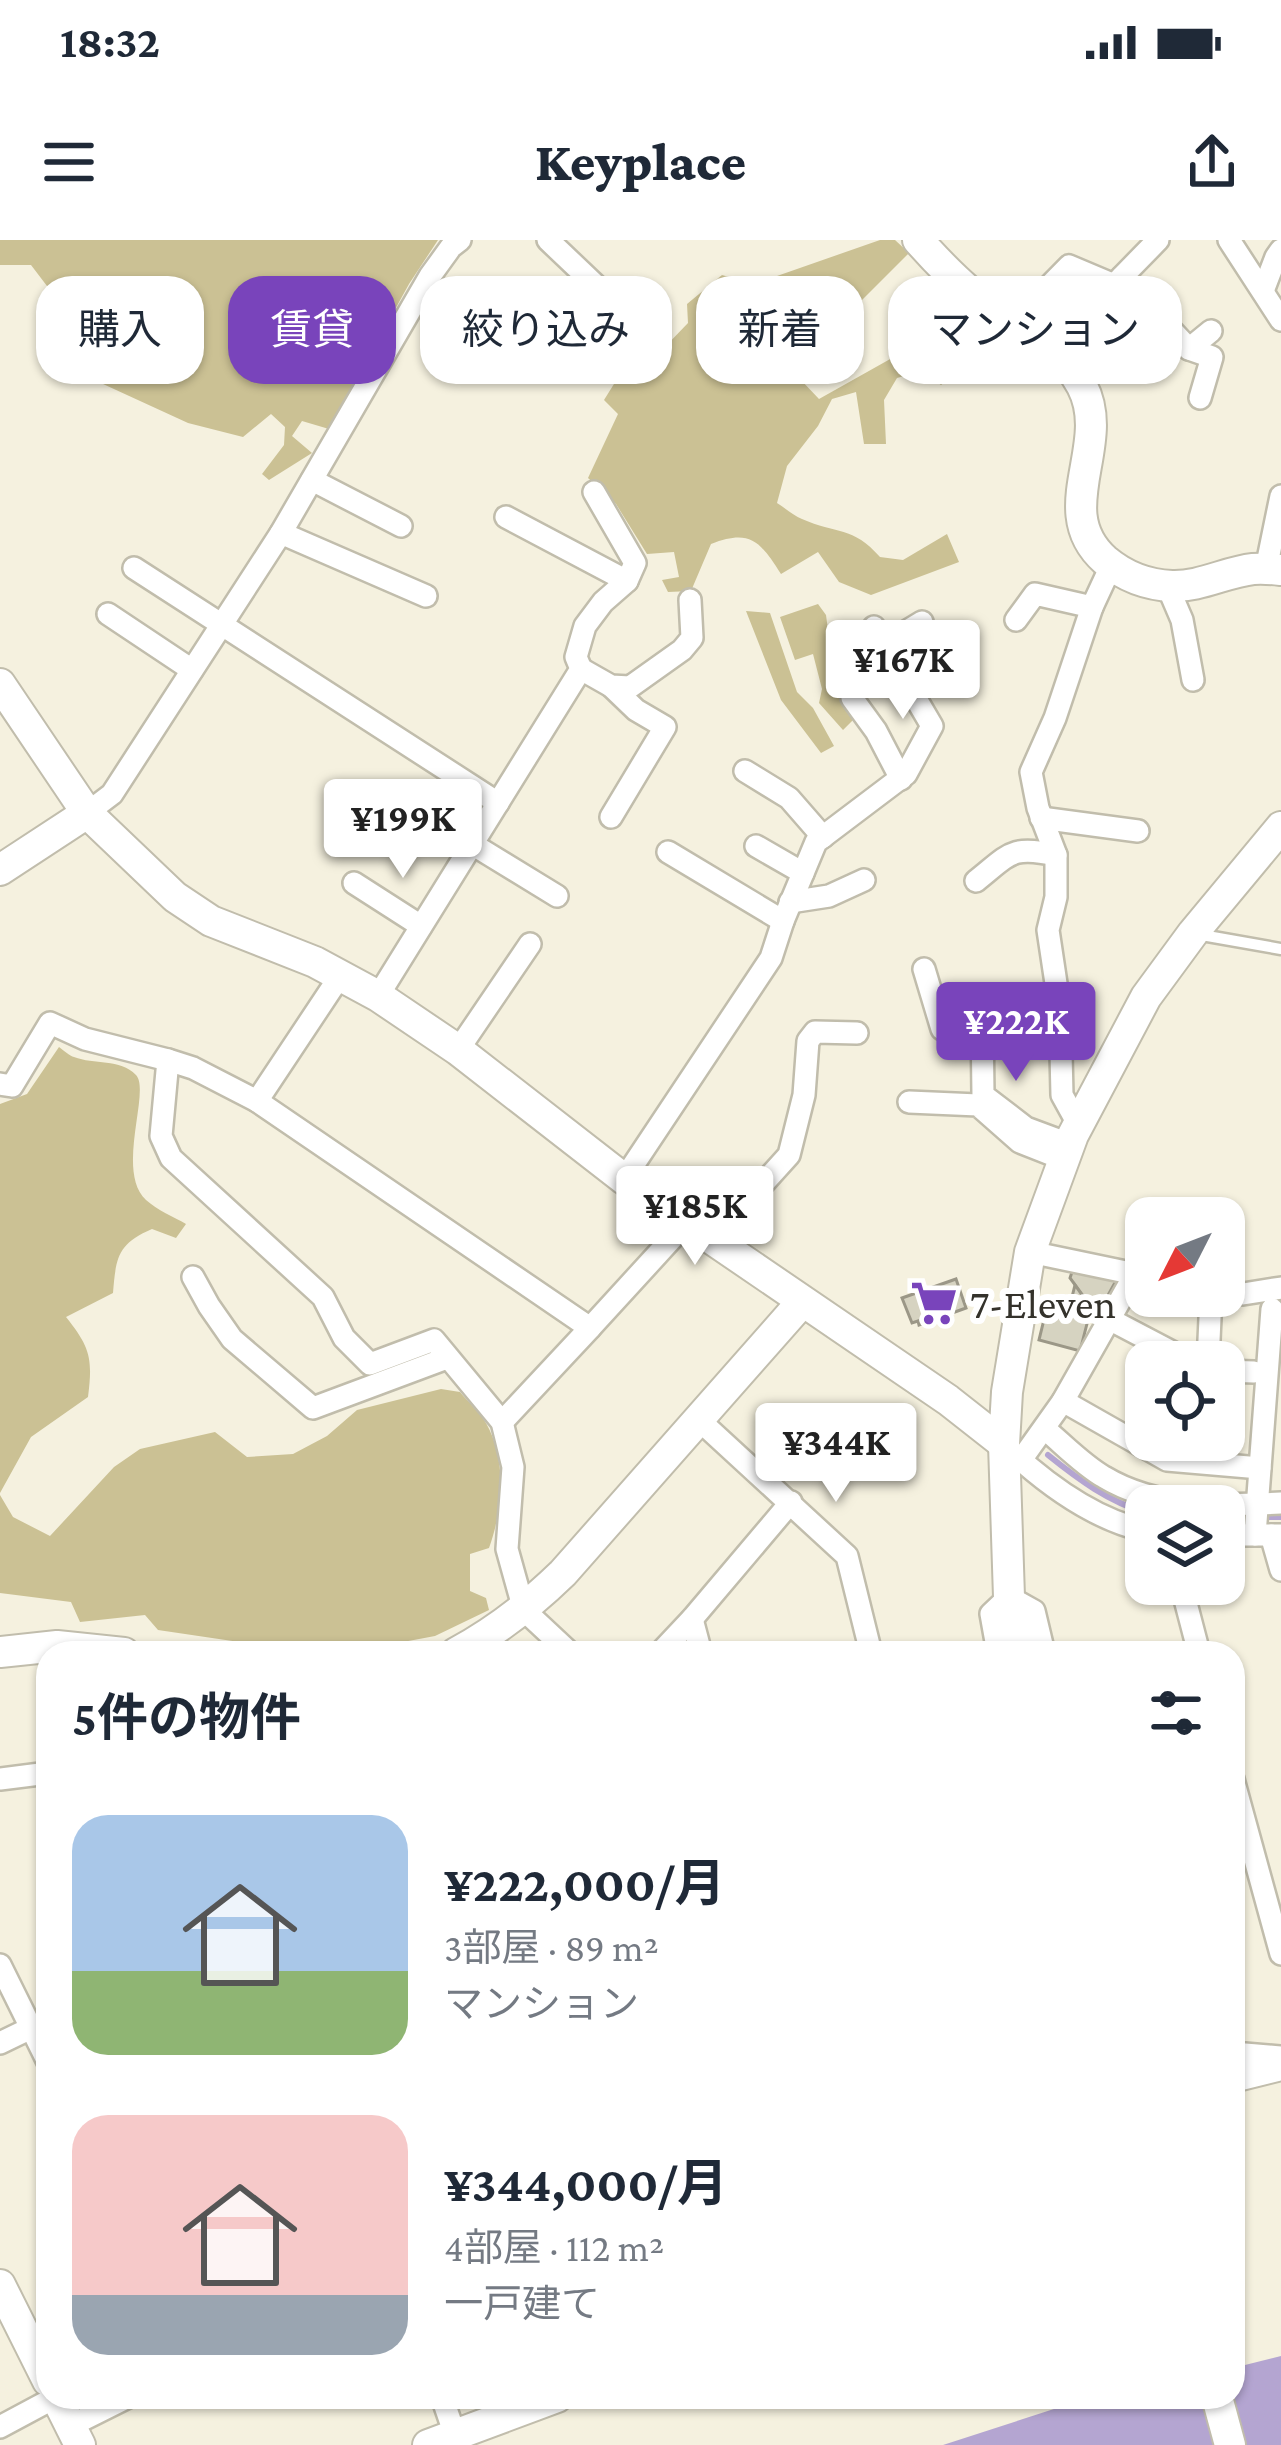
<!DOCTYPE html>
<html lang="ja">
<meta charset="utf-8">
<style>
:root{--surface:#fff;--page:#f2f2f3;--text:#1f2937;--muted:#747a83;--accent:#7944bb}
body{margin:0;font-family:"Crimson Pro","Noto Sans JP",serif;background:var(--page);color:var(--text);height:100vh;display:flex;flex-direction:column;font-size:45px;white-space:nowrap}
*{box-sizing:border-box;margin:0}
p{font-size:39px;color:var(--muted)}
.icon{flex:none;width:66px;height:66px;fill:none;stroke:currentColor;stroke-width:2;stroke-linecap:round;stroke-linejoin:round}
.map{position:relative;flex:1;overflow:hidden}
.drawer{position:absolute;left:36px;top:1401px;width:1209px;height:768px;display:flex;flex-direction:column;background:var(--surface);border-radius:36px;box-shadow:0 3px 9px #0004}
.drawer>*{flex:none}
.top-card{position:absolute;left:36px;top:36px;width:1209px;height:108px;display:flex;gap:24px}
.needle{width:78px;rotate:228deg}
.buttons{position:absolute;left:1125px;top:957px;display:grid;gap:24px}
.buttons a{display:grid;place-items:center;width:120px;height:120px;border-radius:24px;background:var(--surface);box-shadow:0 3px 9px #0004;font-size:60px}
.price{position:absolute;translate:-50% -102px;padding:0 27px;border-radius:12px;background:#fff;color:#222;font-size:39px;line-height:78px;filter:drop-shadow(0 3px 6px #0008)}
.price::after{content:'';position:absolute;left:50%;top:72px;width:36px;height:27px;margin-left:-18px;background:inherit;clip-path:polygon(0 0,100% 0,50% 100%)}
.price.current{background:var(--accent);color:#fff}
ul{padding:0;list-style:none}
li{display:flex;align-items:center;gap:36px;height:300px;padding:0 36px}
li span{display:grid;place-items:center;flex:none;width:336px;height:240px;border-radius:36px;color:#555}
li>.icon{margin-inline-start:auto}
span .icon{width:144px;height:144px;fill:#fffc;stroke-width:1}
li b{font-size:51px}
h2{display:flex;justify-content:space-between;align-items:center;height:144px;padding:0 36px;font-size:51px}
.chip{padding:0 42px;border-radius:36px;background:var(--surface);box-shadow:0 3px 9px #0004;font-size:42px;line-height:108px}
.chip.current{background:var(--accent);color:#fff}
.status{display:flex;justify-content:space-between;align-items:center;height:84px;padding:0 60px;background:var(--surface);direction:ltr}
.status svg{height:33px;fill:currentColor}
header{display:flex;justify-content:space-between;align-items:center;height:156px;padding:0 36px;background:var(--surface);font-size:54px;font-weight:800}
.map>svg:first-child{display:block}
.green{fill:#cbc194}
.water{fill:#b4a5d1}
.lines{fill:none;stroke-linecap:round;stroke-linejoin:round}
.stream{stroke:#b4a5d1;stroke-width:6}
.building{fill:#d6d3c1;stroke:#9b9787;stroke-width:3}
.lane-casing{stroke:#c1bdac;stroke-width:15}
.street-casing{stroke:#c1bdac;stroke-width:26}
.secondary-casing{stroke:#c1bdac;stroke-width:34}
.lane{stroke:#fff;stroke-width:10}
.street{stroke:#fff;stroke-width:21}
.secondary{stroke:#fff;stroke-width:30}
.labels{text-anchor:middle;stroke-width:12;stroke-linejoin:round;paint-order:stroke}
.poi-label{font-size:42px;fill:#34322b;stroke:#fff;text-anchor:start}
</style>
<div class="status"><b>18:32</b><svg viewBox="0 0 49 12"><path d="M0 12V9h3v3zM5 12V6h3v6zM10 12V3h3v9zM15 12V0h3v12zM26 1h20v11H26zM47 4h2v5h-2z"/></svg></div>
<header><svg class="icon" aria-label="menu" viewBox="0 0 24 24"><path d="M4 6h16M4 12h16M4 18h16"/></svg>Keyplace<svg class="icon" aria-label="share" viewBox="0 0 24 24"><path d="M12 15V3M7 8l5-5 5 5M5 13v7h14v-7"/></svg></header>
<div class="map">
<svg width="1281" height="2205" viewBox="0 0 1281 2205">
<rect width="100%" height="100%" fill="#f5f1df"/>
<g class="green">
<polygon points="0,0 438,0 409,44 329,189 302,181 292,196 312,213 269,240 262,234 284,205 285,187 271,174 243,197 188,183 42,116 81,91 79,76 47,46 31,25 0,25"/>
<path d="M880 0H895L909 13 848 74 763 100 819 159 892 118 911 112C925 122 933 113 950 124V138L941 145 921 131 897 138 884 160 886 204H864L856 152 832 159 818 186 787 226 777 263C785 268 794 276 802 279 836 294 853 286 880 317L903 320 947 294 959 322 871 355 839 342 818 312 781 334C760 301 750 289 711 304L691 351 668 352 662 340 679 337 674 312 647 314 616 264 588 238 618 174 604 160 637 107 662 110 688 83 687 64 722 35 754 44Z"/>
<polygon points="818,364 826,375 836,450 856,477 843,490 819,463 822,449 813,414 795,420 780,377"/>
<polygon points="746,371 770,373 797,452 813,468 834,506 821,513 781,460"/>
<path d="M59 807C63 810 70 816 74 817 94 825 120 818 136 835 151 851 115 931 146 960 157 970 174 977 186 984L176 998 152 989C117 1004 116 1018 113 1053L66 1077C90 1107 93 1118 88 1157L31 1197 0 1253V864L27 854Z"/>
<path d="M441 1149 460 1152C468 1162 480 1172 486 1183 507 1220 503 1269 489 1308L470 1314V1351L486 1358 489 1370 435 1396 387 1405 279 1408 158 1390 145 1375 80 1382 71 1362 0 1353V1255L13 1277 50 1296 114 1227 140 1209 215 1192 247 1217 293 1214 327 1196 357 1170Z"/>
</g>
<polygon class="water" points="1281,2116 1281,2205 943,2205 1091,2157 1100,2157 1102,2163 1124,2157 1233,2157 1233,2128"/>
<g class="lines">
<g class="stream">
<path d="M1048 1215C1079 1240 1108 1261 1146 1273"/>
<polyline points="1264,1277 1281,1277"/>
<polyline points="1224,1278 1250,1277"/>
</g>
</g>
<g class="building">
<polygon points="1073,1029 1117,1039 1097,1075 1070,1038"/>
<polygon points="956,1039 966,1068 919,1085 918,1081 912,1083 902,1058"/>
<polygon points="1075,1045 1091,1068 1080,1111 1039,1100 1049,1059 1070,1065"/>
</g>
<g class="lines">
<defs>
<polyline id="lane" points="1196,694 1281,709"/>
<g id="street">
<polyline points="548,0 649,96"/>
<polyline points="1229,0 1281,80"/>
<polyline points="1122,37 1189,109 1212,117 1200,158"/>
<polyline points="1263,51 1276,17 1281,10"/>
<polyline points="1014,82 1069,26 1114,45 1158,0"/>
<polyline points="1189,109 1211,91"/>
<polyline points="312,240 401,286"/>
<polyline points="506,277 627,341"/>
<polyline points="281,293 426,356"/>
<polyline points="134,328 498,563"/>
<polyline points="1266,329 1281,256"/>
<polyline points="1167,345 1182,380 1193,440"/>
<polyline points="108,374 192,430"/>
<polyline points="1016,380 1035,354 1092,367 1111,326"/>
<polyline points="884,405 922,382"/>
<polyline points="581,429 611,446 630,447 682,410 692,398 690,360"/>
<polyline points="611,446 636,470 665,487 611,577"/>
<polyline points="852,458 876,491 901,539"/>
<polyline points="745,531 789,558 823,597"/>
<polyline points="87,573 112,554 281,293 430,36 451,7 460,0"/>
<polyline points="1041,578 1138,591"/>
<polyline points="472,604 557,656"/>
<polyline points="756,606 803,633"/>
<polyline points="668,612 783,681"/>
<path d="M976 641C1010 614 1011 605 1056 615"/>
<polyline points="354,643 421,686"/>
<polyline points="790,662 829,656 864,640"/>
<polyline points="924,729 942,789"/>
<polyline points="378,756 581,429 576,417 585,386 603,362 627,341 635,323 594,252"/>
<polyline points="982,775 983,855 1026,888 1069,904"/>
<polyline points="458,810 530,704"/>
<polyline points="0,844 12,846 50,783 85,799 168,820"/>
<polyline points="257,861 340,736"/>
<polyline points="909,862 978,865 1020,902 1063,919"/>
<polyline points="1078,884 1062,855 1060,770 1048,690 1056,657 1056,615 1038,568 1031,532 1055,478 1092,367"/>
<polyline points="624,939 771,718 783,681 816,602 906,534 932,486 874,387"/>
<polyline points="712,1000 789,915 804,855 808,801 815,792 857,793"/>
<polyline points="1030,1012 1145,1036"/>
<polyline points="193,1037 209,1066 232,1099 313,1168 447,1118"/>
<polyline points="1224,1051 1243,1054 1281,1048"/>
<polyline points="1109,1079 1191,1122"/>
<polyline points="1208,1122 1211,1056"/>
<polyline points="1224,1131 1254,1132"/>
<polyline points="1063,1161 1167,1220 1260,1228"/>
<polyline points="698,1179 847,1316 871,1413"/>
<polyline points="502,1182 590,1088"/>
<path d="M1045 1189C1064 1205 1083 1225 1104 1237 1157 1269 1221 1266 1281 1263"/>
<path d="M1013 1213C1050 1247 1097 1280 1146 1291"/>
<polyline points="1021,1220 1063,1161 1135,1034"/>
<polyline points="1224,1295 1281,1295"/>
<polyline points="1255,1295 1272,1069"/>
<polyline points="1271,1295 1281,1330"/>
<polyline points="1181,1344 1199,1413"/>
<polyline points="692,1379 701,1413"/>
<polyline points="570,1413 524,1370 507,1309 513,1227 502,1182 434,1100 370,1124 344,1098 323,1057 171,918 161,896 168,820 193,828 257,861 590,1088 687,982"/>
<polyline points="660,1413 692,1379 791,1262"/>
<polyline points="998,1413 991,1374 1009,1357 1034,1371 1044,1413"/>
<polyline points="0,1539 48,1533"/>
<polyline points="1233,1539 1281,1714"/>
<polyline points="0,1725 48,1822"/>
<polyline points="0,1803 31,1788"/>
<polyline points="1233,1813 1281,1817"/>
<polyline points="442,2157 455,2195"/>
<polyline points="70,2186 128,2157"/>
<polyline points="0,2187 56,2157"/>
</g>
<g id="secondary">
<path d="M918 0C934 18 951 36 970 52 1006 81 1060 103 1082 146 1113 205 1049 270 1105 320 1124 336 1147 345 1172 346 1200 347 1226 332 1253 329 1262 328 1272 329 1281 330"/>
<polyline points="0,444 87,573 175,657 211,681 315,722 378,756 458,810 624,939 948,1160 1004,1204"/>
<polyline points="0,630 87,573"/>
<polyline points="0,1412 57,1406 124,1413"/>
<path d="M456 1413C497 1391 530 1365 563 1333L802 1062"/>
<polyline points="1022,1413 1009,1357 1004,1204 1007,1152 1030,1012 1073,895 1146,757 1193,693 1281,587"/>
<polyline points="1233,1837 1281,1825"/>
<polyline points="0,2045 48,2141"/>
<polyline points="56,2157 80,2205"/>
<polyline points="1217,2157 1230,2205"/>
<polyline points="428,2205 557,2157"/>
</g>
</defs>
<use href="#lane" class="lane-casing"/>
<use href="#street" class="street-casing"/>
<use href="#secondary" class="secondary-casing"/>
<use href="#lane" class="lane"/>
<use href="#street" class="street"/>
<use href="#secondary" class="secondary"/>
</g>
<defs>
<symbol id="supermarket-bare" viewBox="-9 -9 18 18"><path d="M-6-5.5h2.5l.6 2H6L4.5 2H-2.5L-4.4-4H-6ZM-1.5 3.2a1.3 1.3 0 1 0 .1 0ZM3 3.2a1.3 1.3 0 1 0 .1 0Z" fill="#7944bb" stroke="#fff" stroke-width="2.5" paint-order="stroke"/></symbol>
</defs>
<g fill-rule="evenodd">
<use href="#supermarket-bare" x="901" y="1030" width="66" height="66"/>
</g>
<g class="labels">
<g class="poi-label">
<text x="970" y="1078">7-Eleven</text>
</g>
</g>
</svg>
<div class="buttons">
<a><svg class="needle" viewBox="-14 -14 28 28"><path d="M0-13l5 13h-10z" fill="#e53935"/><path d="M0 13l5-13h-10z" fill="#747a83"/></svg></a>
<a><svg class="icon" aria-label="locate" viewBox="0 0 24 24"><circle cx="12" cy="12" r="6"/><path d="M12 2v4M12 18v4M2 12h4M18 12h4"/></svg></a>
<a><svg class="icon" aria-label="layers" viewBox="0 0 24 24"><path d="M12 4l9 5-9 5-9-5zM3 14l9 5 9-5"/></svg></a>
</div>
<b class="price" style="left:903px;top:482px">¥167K</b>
<b class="price" style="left:403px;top:641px">¥199K</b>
<b class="price current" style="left:1016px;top:844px">¥222K</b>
<b class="price" style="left:695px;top:1028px">¥185K</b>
<b class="price" style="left:836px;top:1265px">¥344K</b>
<div class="top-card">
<a class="chip">購入</a>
<a class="chip current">賃貸</a>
<a class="chip">絞り込み</a>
<a class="chip">新着</a>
<a class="chip">マンション</a>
</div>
<section class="drawer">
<h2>5件の物件<svg class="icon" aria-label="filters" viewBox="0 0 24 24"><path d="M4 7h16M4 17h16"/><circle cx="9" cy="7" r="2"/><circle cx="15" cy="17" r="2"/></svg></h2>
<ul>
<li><span style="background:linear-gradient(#a9c7e8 65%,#8fb573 0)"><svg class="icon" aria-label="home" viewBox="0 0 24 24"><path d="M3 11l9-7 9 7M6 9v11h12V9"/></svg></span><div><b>¥222,000/月</b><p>3部屋 · 89 m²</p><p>マンション</p></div></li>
<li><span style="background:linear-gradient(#f6c9c9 75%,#9aa5b1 0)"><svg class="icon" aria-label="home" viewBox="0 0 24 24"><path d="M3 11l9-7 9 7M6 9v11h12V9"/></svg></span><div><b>¥344,000/月</b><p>4部屋 · 112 m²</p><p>一戸建て</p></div></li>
</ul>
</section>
</div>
